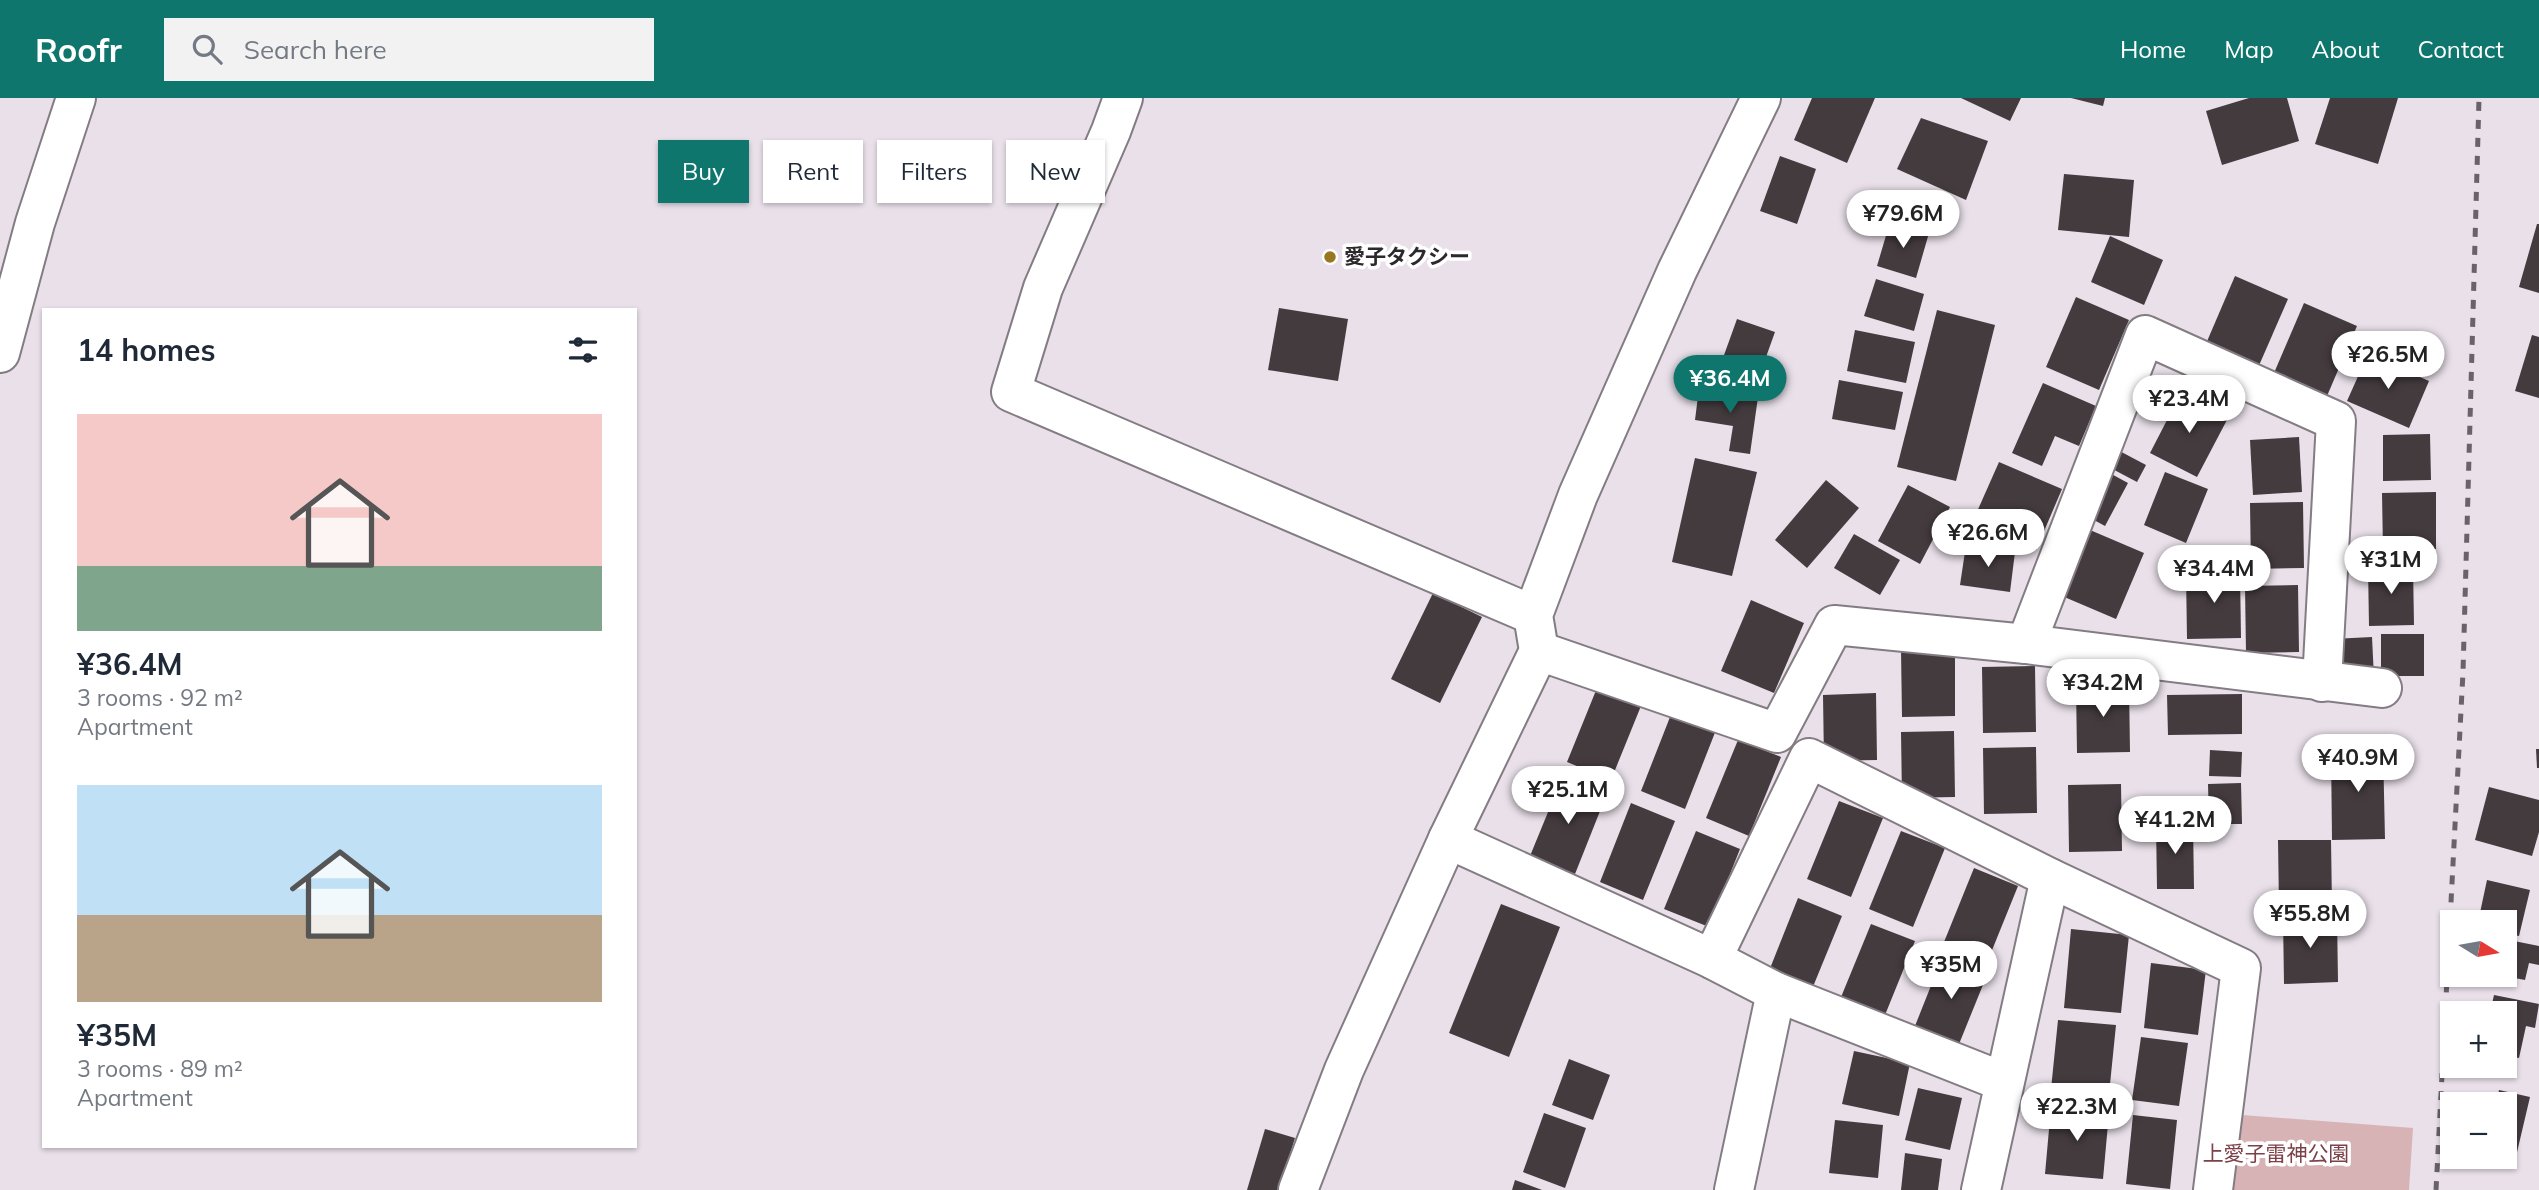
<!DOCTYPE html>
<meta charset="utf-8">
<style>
:root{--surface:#fff;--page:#f2f2f3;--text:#1f2937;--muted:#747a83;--accent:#0f766e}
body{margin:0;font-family:Mulish,"Noto Sans JP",sans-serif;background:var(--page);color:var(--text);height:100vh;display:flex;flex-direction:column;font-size:26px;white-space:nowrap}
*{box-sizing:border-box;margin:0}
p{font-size:23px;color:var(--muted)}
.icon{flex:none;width:38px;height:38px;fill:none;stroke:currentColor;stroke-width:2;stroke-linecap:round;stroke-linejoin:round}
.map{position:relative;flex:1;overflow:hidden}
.drawer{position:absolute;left:42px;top:210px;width:595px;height:840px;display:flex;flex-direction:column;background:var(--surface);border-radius:0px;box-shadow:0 2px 5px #0004}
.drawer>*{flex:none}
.top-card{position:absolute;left:658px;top:42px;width:665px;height:63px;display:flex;gap:14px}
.needle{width:46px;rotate:101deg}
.tools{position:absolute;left:2440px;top:812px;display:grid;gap:14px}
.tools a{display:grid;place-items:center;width:77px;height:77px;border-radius:0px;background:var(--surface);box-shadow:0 2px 5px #0004;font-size:35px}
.price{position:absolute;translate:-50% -60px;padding:0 16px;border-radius:24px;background:#fff;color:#222;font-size:23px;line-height:46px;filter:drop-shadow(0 2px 4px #0008)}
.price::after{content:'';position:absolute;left:50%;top:42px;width:21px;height:16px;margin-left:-10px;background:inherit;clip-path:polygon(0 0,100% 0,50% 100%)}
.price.selected{background:var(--accent);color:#fff}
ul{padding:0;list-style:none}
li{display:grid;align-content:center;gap:14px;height:371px;padding:0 35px}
li span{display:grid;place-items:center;height:217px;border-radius:0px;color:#555}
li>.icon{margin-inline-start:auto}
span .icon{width:126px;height:126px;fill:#fffc;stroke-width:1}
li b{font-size:30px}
h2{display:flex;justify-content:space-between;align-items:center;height:84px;padding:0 35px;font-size:30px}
.chip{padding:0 24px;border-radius:0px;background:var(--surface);box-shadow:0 2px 5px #0004;font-size:24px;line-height:63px}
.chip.selected{background:var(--accent);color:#fff}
header{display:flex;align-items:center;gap:42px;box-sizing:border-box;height:98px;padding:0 35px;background:var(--accent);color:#fff}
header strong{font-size:33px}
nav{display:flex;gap:38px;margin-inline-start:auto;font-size:24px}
.search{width:490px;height:63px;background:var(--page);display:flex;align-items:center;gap:18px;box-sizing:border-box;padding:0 24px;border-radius:0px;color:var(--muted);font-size:26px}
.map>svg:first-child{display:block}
.green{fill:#d8b3b5}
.building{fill:#443b3f}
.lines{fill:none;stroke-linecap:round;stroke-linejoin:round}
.minor-casing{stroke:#837c83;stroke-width:42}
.minor{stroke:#fff;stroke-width:38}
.rail{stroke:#696369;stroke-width:5;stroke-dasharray:9 9;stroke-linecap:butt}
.poi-dot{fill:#987720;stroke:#fff;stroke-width:2.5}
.labels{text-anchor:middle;stroke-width:7;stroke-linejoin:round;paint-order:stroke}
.poi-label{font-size:21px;font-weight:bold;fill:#2c282c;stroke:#fff;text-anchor:start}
.park-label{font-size:21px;fill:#7d4148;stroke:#fff}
</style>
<header>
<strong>Roofr</strong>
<div class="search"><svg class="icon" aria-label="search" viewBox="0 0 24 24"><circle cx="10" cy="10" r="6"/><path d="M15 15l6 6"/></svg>Search here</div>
<nav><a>Home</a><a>Map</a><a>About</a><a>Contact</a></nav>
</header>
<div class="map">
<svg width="2539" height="1092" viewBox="0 0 2539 1092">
<rect width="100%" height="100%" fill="#e9e0e9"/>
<polygon class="green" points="2242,1017 2413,1030 2409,1092 2229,1092"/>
<g class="building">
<polygon points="1812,0 1875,0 1847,65 1794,42"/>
<polygon points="1961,0 2021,0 2010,23"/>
<polygon points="2071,0 2105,0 2103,8"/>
<polygon points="2249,0 2287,0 2299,43 2222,67 2206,13"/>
<polygon points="2330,0 2398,0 2378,66 2315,46"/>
<polygon points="1921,20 1988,43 1966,102 1897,71"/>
<polygon points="1780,58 1816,71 1797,126 1760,113"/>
<polygon points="2064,76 2134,82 2129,139 2058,132"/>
<polygon points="1890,124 1929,135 1916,180 1877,168"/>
<polygon points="2537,126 2539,126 2539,195 2519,189"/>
<polygon points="2110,138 2163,162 2144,207 2091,184"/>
<polygon points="2235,178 2288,201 2257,272 2205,248"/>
<polygon points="1876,181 1924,196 1914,233 1864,218"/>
<polygon points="2076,199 2129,222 2099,292 2046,269"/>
<polygon points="2304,205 2357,228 2327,298 2274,275"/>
<polygon points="1279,210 1348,221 1338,283 1268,272"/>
<polygon points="1937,212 1995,227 1956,383 1897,369"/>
<polygon points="1737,221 1775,234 1757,284 1719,271"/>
<polygon points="1855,232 1915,244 1906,285 1847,273"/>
<polygon points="2532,237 2539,239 2539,300 2515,293"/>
<polygon points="2368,256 2429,283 2409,330 2347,303"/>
<polygon points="1839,282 1903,294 1895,332 1832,321"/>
<polygon points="2043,285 2096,308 2079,348 2055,338 2042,368 2012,355"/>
<polygon points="1699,290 1758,299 1750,356 1729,353 1733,328 1695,322"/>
<polygon points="2181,295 2228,320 2197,379 2150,355"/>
<polygon points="2430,336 2431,382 2383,383 2383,337"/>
<polygon points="2299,339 2302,394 2253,397 2250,342"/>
<polygon points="2112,349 2146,367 2137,384 2103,366"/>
<polygon points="1695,360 1757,374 1732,478 1672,464"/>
<polygon points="1999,364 2062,391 2036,452 1972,425"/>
<polygon points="2104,372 2128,385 2105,428 2081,415"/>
<polygon points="2165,374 2208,391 2186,445 2144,427"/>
<polygon points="1826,382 1859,410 1807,470 1775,442"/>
<polygon points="1908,387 1950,409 1920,466 1878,443"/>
<polygon points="2436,394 2436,451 2383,452 2382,395"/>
<polygon points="2303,404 2304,470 2251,471 2250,405"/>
<polygon points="2090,432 2144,455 2116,521 2062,498"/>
<polygon points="1854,436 1900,462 1880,497 1834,470"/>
<polygon points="1966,447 2015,454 2010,494 1960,487"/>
<polygon points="2413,468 2414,527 2369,528 2368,469"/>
<polygon points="2240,473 2241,540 2187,541 2186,474"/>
<polygon points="2298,487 2299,554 2246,555 2245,488"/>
<polygon points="1433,495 1482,519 1440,605 1391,581"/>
<polygon points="1751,502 1804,525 1774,595 1721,573"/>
<rect x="2381" y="536" width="43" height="42"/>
<polygon points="2372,539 2374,580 2334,582 2332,541"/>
<polygon points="1955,551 1955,618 1902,619 1901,552"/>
<polygon points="2035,568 2036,634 1983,635 1982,569"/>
<polygon points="1599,585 1643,603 1611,682 1567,664"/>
<polygon points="2129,587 2130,654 2077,655 2076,588"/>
<polygon points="1876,595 1877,662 1824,663 1823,597"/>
<polygon points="2242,596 2242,636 2168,637 2167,597"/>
<polygon points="1672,614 1716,632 1685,711 1641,693"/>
<polygon points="1954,633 1955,699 1902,700 1901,634"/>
<polygon points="1738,642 1781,659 1749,738 1706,720"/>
<polygon points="2036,649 2037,715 1984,716 1983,650"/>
<polygon points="2383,650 2385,741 2332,742 2331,651"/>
<polygon points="2536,651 2539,651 2539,670 2537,670"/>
<polygon points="2210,652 2242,654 2241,679 2209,678"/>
<polygon points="1562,680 1606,698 1575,776 1530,758"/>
<polygon points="2241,685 2242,726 2209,726 2208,686"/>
<polygon points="2121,686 2122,753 2069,754 2068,687"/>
<polygon points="2489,689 2539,702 2539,734 2532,758 2475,742"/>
<polygon points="1839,703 1883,720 1851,799 1807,781"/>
<polygon points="1631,705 1675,723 1643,802 1600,784"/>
<polygon points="2193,724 2194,791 2157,791 2156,725"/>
<polygon points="1696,733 1740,751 1709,829 1664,811"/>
<polygon points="1901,733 1945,750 1913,829 1869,811"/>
<polygon points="2278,742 2331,742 2332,808 2279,809"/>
<polygon points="1974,770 2018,788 1986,867 1942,849"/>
<polygon points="2487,782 2530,792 2519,838 2504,835 2504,824 2478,824"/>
<polygon points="1798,800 1842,818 1810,896 1767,878"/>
<polygon points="1501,806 1560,829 1509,959 1449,935"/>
<polygon points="2337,818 2338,884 2284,886 2283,819"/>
<polygon points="1871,826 1915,843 1883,922 1839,904"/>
<polygon points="2071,831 2129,837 2121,915 2064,910"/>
<polygon points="2504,841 2539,848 2539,867 2529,865 2525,882 2504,878"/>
<polygon points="1944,855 1989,872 1957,951 1913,933"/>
<polygon points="2151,865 2206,872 2198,937 2144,930"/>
<polygon points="2494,897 2539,906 2535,930 2526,928 2519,960 2504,957 2504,915 2490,915"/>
<polygon points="2058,922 2116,927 2108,1006 2050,1001"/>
<polygon points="2141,939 2188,945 2179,1008 2132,1002"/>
<polygon points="1854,953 1910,965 1899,1018 1842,1006"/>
<polygon points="1569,961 1610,977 1593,1022 1552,1007"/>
<polygon points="1918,990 1962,1000 1950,1052 1905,1042"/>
<polygon points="2499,992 2530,999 2514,1067 2486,1060 2504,1059 2504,1006 2496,1006"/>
<polygon points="2051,1009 2109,1015 2103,1081 2045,1076"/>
<polygon points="1544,1015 1586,1030 1565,1090 1523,1074"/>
<polygon points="2133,1017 2177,1022 2170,1091 2126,1086"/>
<polygon points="1835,1022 1883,1027 1878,1080 1829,1075"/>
<polygon points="1265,1031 1295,1040 1279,1092 1247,1092"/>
<polygon points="1905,1055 1942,1061 1938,1092 1901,1092"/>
<polygon points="1515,1082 1542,1092 1512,1092"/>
</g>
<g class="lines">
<defs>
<g id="minor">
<polyline points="1123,0 1111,33 1043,190 1011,294 1533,517"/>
<polyline points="0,255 35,125 76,0"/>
<polyline points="2026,546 2145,237 2336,323 2322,584"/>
<polyline points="1539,553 1777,635 1834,527 2026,546 2382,590"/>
<polyline points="1448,741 1712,861 1776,894 2004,984"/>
<polyline points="1712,861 1809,660 2050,780 2241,870 2213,1092"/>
<polyline points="1298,1092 1344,972 1448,741 1539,553 1533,517 1578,397 1677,173 1761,0"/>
<polyline points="1734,1092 1776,894"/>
<polyline points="1981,1092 2050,780"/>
</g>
</defs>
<use href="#minor" class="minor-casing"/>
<use href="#minor" class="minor"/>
<polyline class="rail" points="2436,1092 2463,574 2479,0"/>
</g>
<circle class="poi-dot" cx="1330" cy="159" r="7"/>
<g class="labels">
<g class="poi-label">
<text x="1344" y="166">愛子タクシー</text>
</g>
<g class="park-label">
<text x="2276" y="1063">上愛子雷神公園</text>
</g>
</g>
</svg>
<div class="tools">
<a><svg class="needle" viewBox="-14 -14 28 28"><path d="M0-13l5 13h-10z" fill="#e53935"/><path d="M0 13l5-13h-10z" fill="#747a83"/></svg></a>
<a>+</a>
<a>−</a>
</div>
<b class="price" style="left:1903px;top:152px">¥79.6M</b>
<b class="price" style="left:2388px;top:293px">¥26.5M</b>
<b class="price selected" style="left:1730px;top:317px">¥36.4M</b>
<b class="price" style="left:2189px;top:337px">¥23.4M</b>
<b class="price" style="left:1988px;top:471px">¥26.6M</b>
<b class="price" style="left:2391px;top:498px">¥31M</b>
<b class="price" style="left:2214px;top:507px">¥34.4M</b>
<b class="price" style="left:2103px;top:621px">¥34.2M</b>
<b class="price" style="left:2358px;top:696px">¥40.9M</b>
<b class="price" style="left:1568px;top:728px">¥25.1M</b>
<b class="price" style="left:2175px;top:758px">¥41.2M</b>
<b class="price" style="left:2310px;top:852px">¥55.8M</b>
<b class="price" style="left:1951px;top:903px">¥35M</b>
<b class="price" style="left:2077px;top:1045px">¥22.3M</b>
<div class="top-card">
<a class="chip selected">Buy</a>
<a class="chip">Rent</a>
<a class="chip">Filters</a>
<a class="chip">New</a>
</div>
<section class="drawer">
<h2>14 homes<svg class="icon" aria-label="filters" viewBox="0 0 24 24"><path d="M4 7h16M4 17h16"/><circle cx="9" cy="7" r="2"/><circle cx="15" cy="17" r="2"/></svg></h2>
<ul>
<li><span style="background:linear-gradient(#f6c9c9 70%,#7fa58c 0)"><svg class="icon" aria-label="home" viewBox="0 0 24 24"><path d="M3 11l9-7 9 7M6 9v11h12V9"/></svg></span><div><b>¥36.4M</b><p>3 rooms · 92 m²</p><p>Apartment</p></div></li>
<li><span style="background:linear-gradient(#bfe0f5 60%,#b9a48a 0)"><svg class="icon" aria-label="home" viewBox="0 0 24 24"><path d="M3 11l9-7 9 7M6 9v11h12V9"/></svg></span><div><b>¥35M</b><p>3 rooms · 89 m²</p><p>Apartment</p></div></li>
</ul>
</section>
</div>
